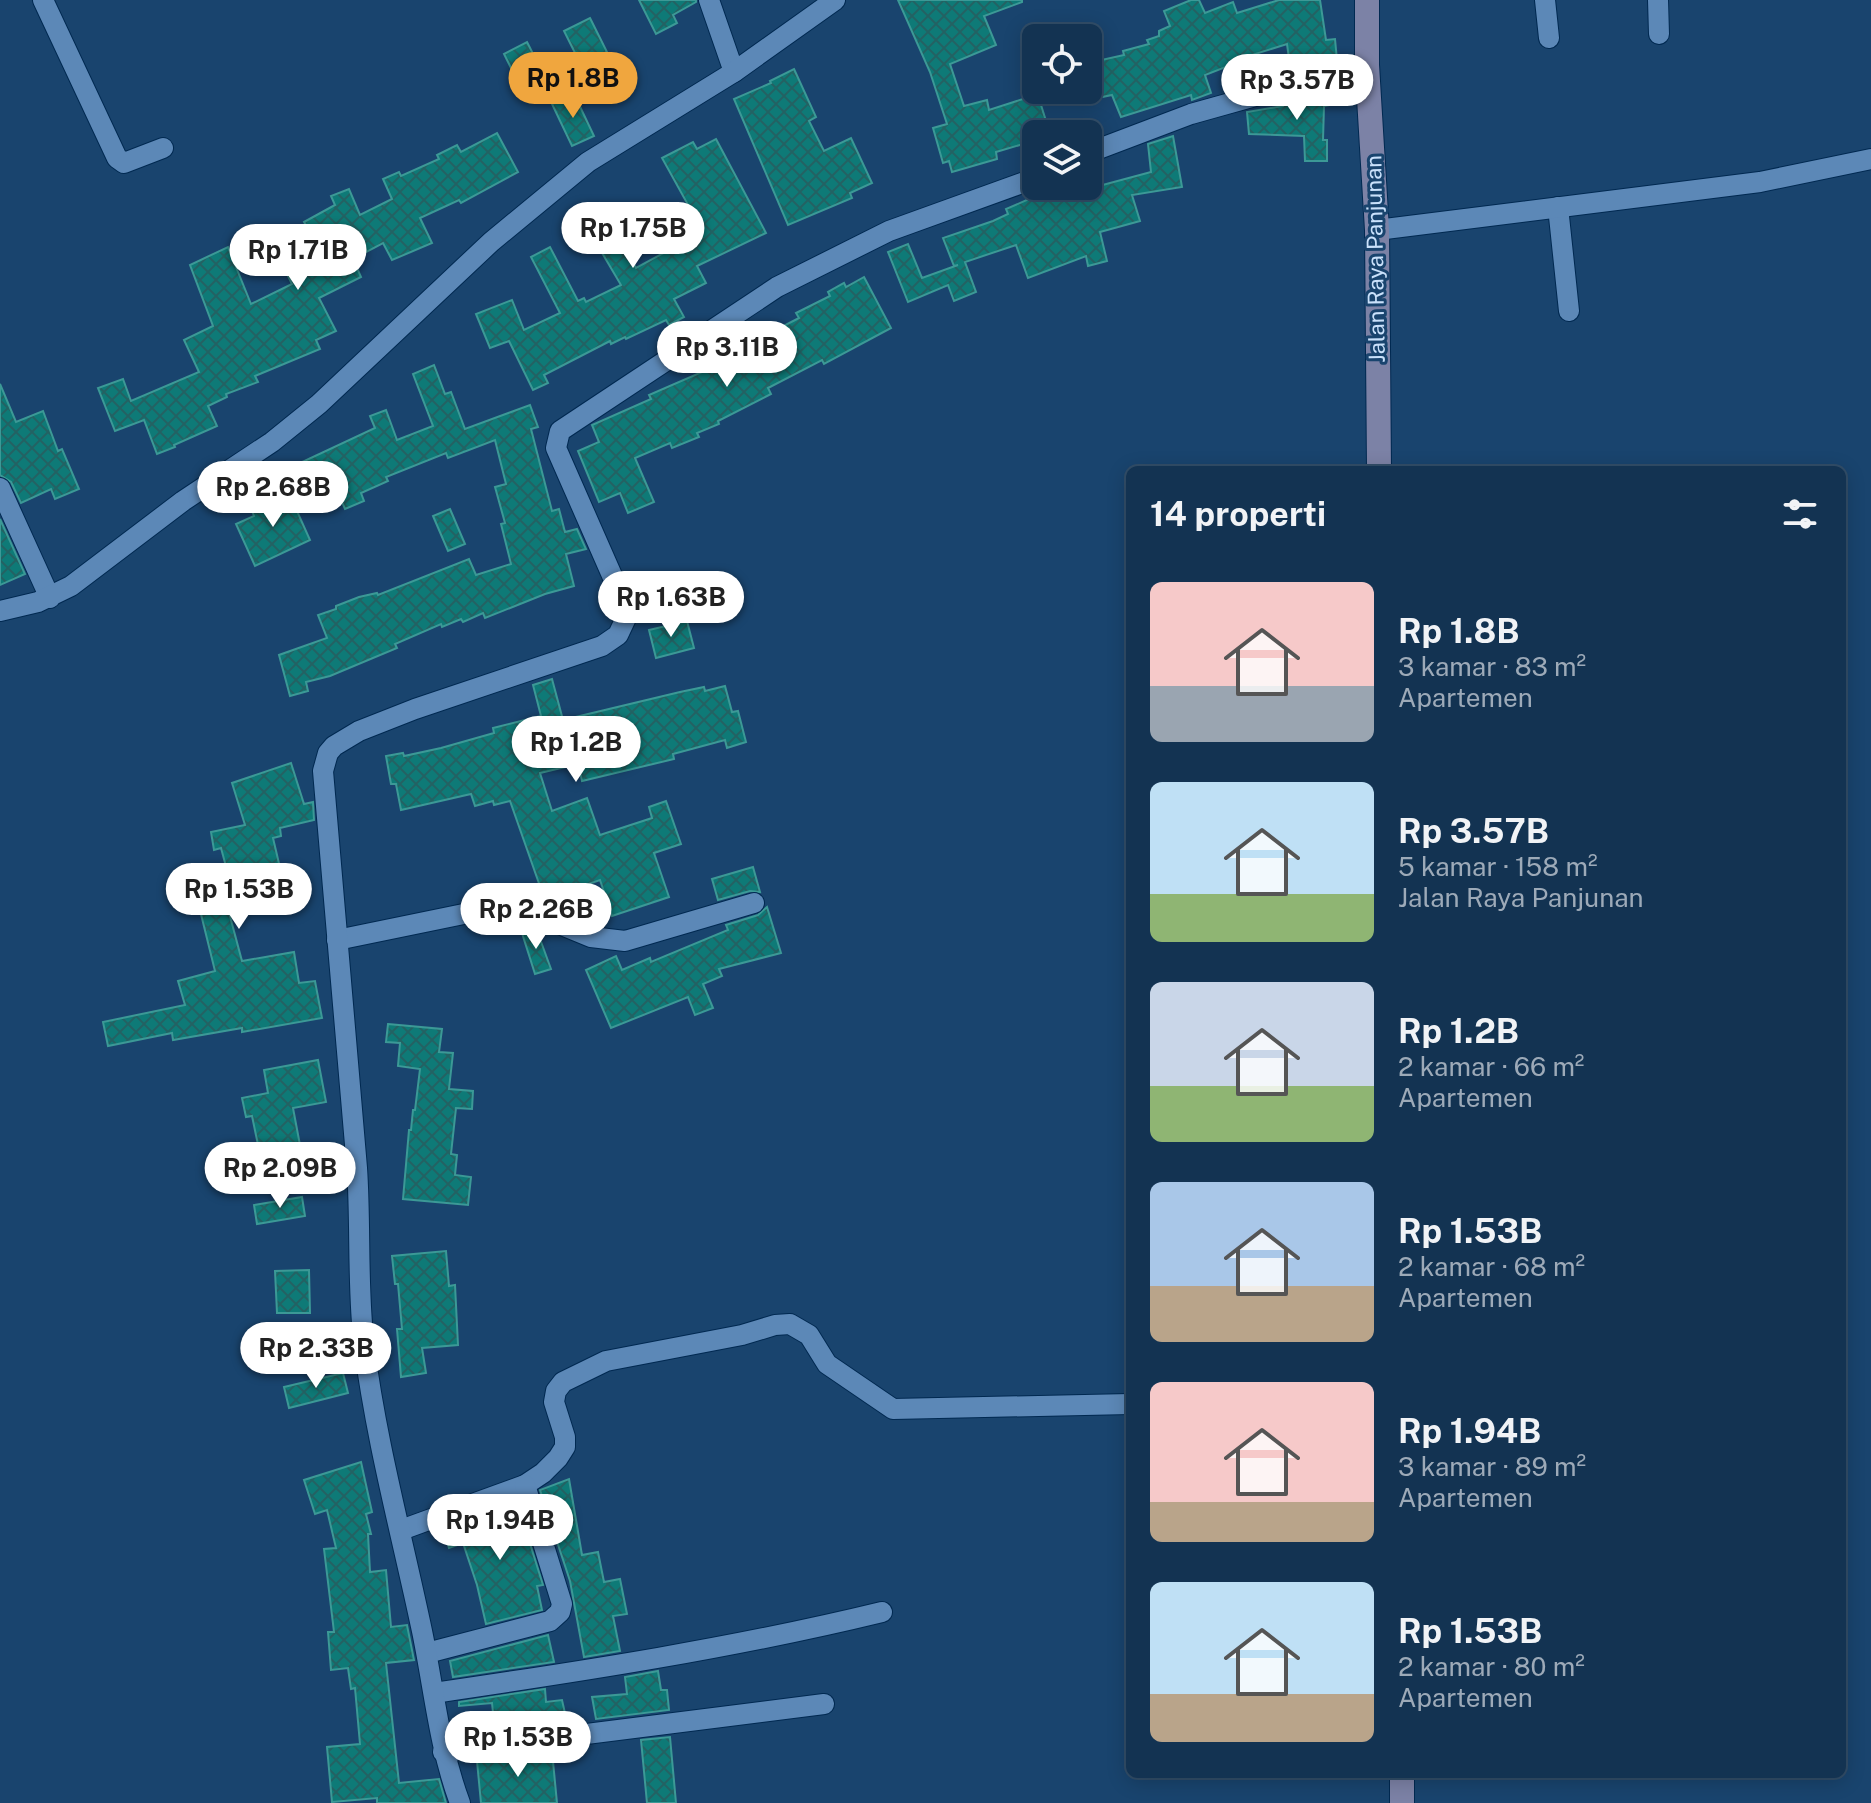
<!DOCTYPE html>
<html lang="id">
<meta charset="utf-8">
<style>
:root{--surface:#133352;--page:#203f5c;--text:#f1f3f6;--muted:#9daab8;--line:#324e69;--accent:#f0a63e}
body{margin:0;font-family:"Public Sans",sans-serif;background:var(--page);color:var(--text);height:100vh;display:flex;flex-direction:column;font-size:30px;white-space:nowrap}
*{box-sizing:border-box;margin:0}
p{font-size:26px;color:var(--muted)}
.icon{flex:none;width:44px;height:44px;fill:none;stroke:currentColor;stroke-width:2;stroke-linecap:round;stroke-linejoin:round}
.map{position:relative;flex:1;overflow:hidden}
.drawer{position:absolute;left:1126px;top:466px;width:720px;height:1312px;display:flex;flex-direction:column;background:var(--surface);border-radius:12px;box-shadow:0 4px 20px #0003,0 0 0 2px var(--line)}
.drawer>*{flex:none}
.controls{position:absolute;left:1022px;top:24px;display:grid;gap:16px}
.controls a{display:grid;place-items:center;width:80px;height:80px;border-radius:12px;background:var(--surface);box-shadow:0 4px 20px #0003,0 0 0 2px var(--line);font-size:40px}
.price{position:absolute;translate:-50% -68px;padding:0 18px;border-radius:28px;background:#fff;color:#222;font-size:26px;line-height:52px;filter:drop-shadow(0 2px 4px #0008)}
.price::after{content:'';position:absolute;left:50%;top:48px;width:24px;height:18px;margin-left:-12px;background:inherit;clip-path:polygon(0 0,100% 0,50% 100%)}
.price.current{background:var(--accent);color:#111}
ul{padding:0;list-style:none}
li{display:flex;align-items:center;gap:24px;height:200px;padding:0 24px}
li span{display:grid;place-items:center;flex:none;width:224px;height:160px;border-radius:12px;color:#555}
li>.icon{margin-inline-start:auto}
span .icon{width:96px;height:96px;fill:#fffc;stroke-width:1}
li b{font-size:34px}
h2{display:flex;justify-content:space-between;align-items:center;height:96px;padding:0 24px;font-size:34px}
.map>svg:first-child{display:block}
.building{fill:url(#building-cross-hatch);stroke:#3c9996;stroke-width:2}
.lines{fill:none;stroke-linecap:round;stroke-linejoin:round}
.street-casing{stroke:#002951;stroke-width:22}
.secondary-casing{stroke:#002951;stroke-width:26}
.street{stroke:#5c88b7;stroke-width:20}
.secondary{stroke:#7c82a6;stroke-width:24}
.labels{text-anchor:middle;stroke-width:6;stroke-linejoin:round;paint-order:stroke}
.street-label{font-size:22px;fill:#cae1fb;stroke:#19446e}
</style>
<div class="map">
<svg width="1871" height="1803" viewBox="0 0 1871 1803">
<defs>
<pattern id="building-cross-hatch" width="8" height="8" patternUnits="userSpaceOnUse" patternTransform="scale(2)"><rect width="8" height="8" fill="#0e7a77"/><path d="M0 0l8 8M0 8l8-8" fill="none" stroke="#236263"/></pattern>
</defs>
<rect width="100%" height="100%" fill="#19446e"/>
<g class="building">
<polygon points="639,0 696,0 696,2 673,15 677,23 656,34"/>
<polygon points="898,0 1022,0 1022,2 984,16 996,45 950,64 964,106 987,100 989,110 1026,98 1023,90 1076,90 1077,94 1041,105 1046,121 1027,128 1030,142 996,152 997,159 952,172 949,161 943,163 933,128 947,124 930,72"/>
<polygon points="1191,0 1199,0 1205,13 1233,2 1237,13 1279,0 1320,0 1326,40 1335,39 1337,60 1291,73 1287,44 1230,62 1231,65 1205,75 1211,93 1192,100 1191,95 1121,117 1112,95 1088,100 1088,63 1124,55 1123,51 1149,44 1147,40 1159,36 1159,31 1170,26 1164,11"/>
<polygon points="590,18 607,52 581,65 564,31"/>
<polygon points="527,42 551,89 527,100 504,54"/>
<polygon points="794,69 816,117 809,121 824,151 851,138 872,183 850,193 852,198 788,225 734,99 771,83 770,81"/>
<polygon points="1341,86 1342,90 1328,93 1330,105 1324,106 1323,140 1327,140 1327,161 1305,161 1304,136 1249,134 1247,112 1283,106 1282,102"/>
<polygon points="574,94 594,136 572,146 552,104"/>
<polygon points="497,133 518,172 461,203 459,200 420,218 432,243 392,260 383,243 353,259 361,277 319,298 336,331 316,340 320,349 255,376 258,382 226,394 227,397 208,406 217,426 174,445 175,447 157,454 144,420 115,431 98,388 123,379 131,401 199,372 184,340 213,326 190,265 228,247 251,304 292,284 281,262 317,245 304,222 335,205 331,196 349,189 360,215 392,199 383,179 399,172 401,176 439,159 437,155 457,145 461,152"/>
<polygon points="1173,136 1182,187 1132,195 1140,221 1100,232 1107,261 1088,266 1086,256 1028,278 1016,245 965,262 976,292 954,301 948,285 908,302 888,252 908,244 922,278 958,265 954,266 943,238 993,221 1008,214 1006,209 1027,200 1026,197 1056,186 1083,186 1084,190 1151,172 1148,144"/>
<polygon points="716,139 766,233 697,266 706,283 674,299 684,317 669,325 666,320 626,339 625,337 611,344 610,341 544,375 548,383 533,390 509,341 490,348 476,314 512,300 524,330 560,313 531,257 550,247 578,301 584,298 586,302 621,285 579,214 599,203 636,268 669,250 658,230 692,212 662,158 693,142 697,149"/>
<polygon points="864,277 891,328 824,364 822,360 768,388 771,394 718,421 719,424 697,433 699,437 672,448 670,443 635,458 654,502 628,513 620,493 599,502 578,451 599,442 592,425 651,399 649,395 725,362 724,360 749,344 799,318 796,313 830,296 828,292 844,283 846,287"/>
<polygon points="434,365 445,394 451,392 465,429 530,405 538,427 531,429 552,511 559,509 565,532 577,529 586,549 566,554 574,586 545,594 485,618 483,613 463,622 461,619 442,627 441,624 395,644 397,648 330,676 306,682 308,691 290,696 279,655 327,638 318,615 336,609 336,606 359,597 377,593 378,595 469,559 476,575 511,564 501,524 505,523 495,487 506,484 495,440 448,458 446,453 386,477 388,481 361,493 364,501 345,509 330,475 293,492 283,471 375,428 370,416 386,410 397,440 433,426 413,374"/>
<polygon points="0,384 16,422 43,411 58,451 62,449 79,489 55,499 51,489 21,503 11,482 0,475"/>
<polygon points="288,491 310,540 255,566 236,524 254,516 251,508"/>
<polygon points="450,509 465,544 448,551 433,516"/>
<polygon points="0,519 25,574 0,585"/>
<polygon points="687,621 694,648 656,658 649,630"/>
<polygon points="552,679 563,720 680,692 704,687 705,691 725,686 732,712 738,711 746,742 727,748 725,740 673,754 674,759 582,781 578,764 540,773 552,811 587,798 600,835 652,818 649,807 666,801 681,844 654,853 669,897 612,916 600,880 563,893 560,885 542,892 510,801 494,805 493,801 475,806 471,794 401,810 396,784 391,784 386,756 403,753 404,756 441,748 494,733 493,728 541,716 533,685"/>
<polygon points="291,763 304,804 313,802 314,820 280,828 281,836 273,838 285,889 227,905 242,961 294,952 299,983 315,981 322,1018 242,1032 242,1028 173,1040 172,1033 108,1046 103,1022 185,1005 178,981 215,971 196,894 231,885 221,848 214,850 211,832 245,825 232,783"/>
<polygon points="753,867 760,892 750,891 718,900 712,879"/>
<polygon points="767,907 781,953 719,969 722,976 703,984 713,1008 695,1015 688,997 611,1028 586,970 616,956 622,970 650,958 651,962 728,930 726,925 758,915"/>
<polygon points="536,928 551,969 535,974 522,933"/>
<polygon points="388,1024 442,1029 439,1052 453,1053 449,1089 473,1091 472,1109 456,1108 451,1154 457,1155 455,1175 471,1177 468,1205 403,1199 409,1130 411,1130 413,1110 415,1110 420,1069 398,1066 400,1043 386,1042"/>
<polygon points="318,1060 326,1102 293,1108 303,1161 263,1169 252,1116 246,1117 242,1098 268,1093 264,1070"/>
<polygon points="302,1197 305,1216 257,1224 254,1205"/>
<polygon points="446,1251 449,1286 455,1285 458,1345 422,1348 426,1373 401,1377 397,1329 402,1329 398,1284 395,1284 392,1256"/>
<polygon points="309,1270 310,1313 277,1313 275,1271"/>
<polygon points="343,1373 348,1393 289,1408 284,1387"/>
<polygon points="361,1462 372,1512 366,1514 371,1534 368,1534 370,1572 386,1570 391,1627 407,1625 414,1660 386,1663 399,1783 439,1779 446,1803 377,1803 377,1798 332,1802 327,1747 360,1744 355,1688 351,1689 348,1668 331,1670 328,1632 334,1632 324,1549 336,1548 327,1510 315,1514 304,1480"/>
<polygon points="569,1479 582,1555 598,1552 604,1582 620,1579 627,1614 613,1616 620,1651 584,1657 570,1581 540,1490"/>
<polygon points="517,1502 543,1585 537,1586 542,1610 486,1624 477,1585 463,1543 449,1548 443,1528"/>
<polygon points="548,1635 554,1662 453,1677 450,1661"/>
<polygon points="658,1671 661,1690 667,1690 669,1710 596,1719 592,1697 627,1694 625,1677"/>
<polygon points="545,1689 546,1702 562,1700 567,1722 495,1732 492,1703 459,1706 459,1702"/>
<polygon points="670,1737 676,1803 647,1803 641,1740"/>
<polygon points="552,1751 557,1803 481,1803 477,1761"/>
</g>
<g class="lines">
<defs>
<g id="street">
<polyline points="43,0 117,158 124,163 163,148"/>
<polyline points="709,0 734,72"/>
<polyline points="1545,0 1549,38"/>
<polyline points="1658,0 1659,34"/>
<polyline points="1088,153 1191,114 1367,65"/>
<polyline points="1558,207 1569,311"/>
<polyline points="1377,230 1760,182 1871,159"/>
<polyline points="0,488 50,598"/>
<polyline points="0,611 38,602 71,586 183,501 272,442 319,404 491,242 588,162 734,72 835,0"/>
<polyline points="337,940 488,909 512,909 535,914 591,937 625,941 754,903"/>
<polyline points="401,1530 525,1485 543,1473 558,1458 565,1447 565,1437 554,1402 556,1391 563,1382 606,1361 742,1335 775,1325 790,1324 809,1335 827,1364 893,1409 1130,1404"/>
<polyline points="427,1653 550,1621 560,1612 562,1604 525,1485"/>
<path d="M434 1693C584 1671 734 1648 882 1612"/>
<polyline points="443,1752 824,1704"/>
<path d="M460 1803C439 1747 434 1689 422 1631 402 1536 376 1441 364 1345 357 1286 361 1227 357 1168L323 771 328 753 334 746 359 731 415 709 602 646 618 635 626 618 614 580 556 448 560 431 777 287 889 231 1036 178"/>
</g>
<g id="secondary">
<polyline points="1367,0 1367,65 1377,230 1379,470"/>
<polyline points="1402,1774 1402,1803"/>
</g>
</defs>
<use href="#street" class="street-casing"/>
<use href="#secondary" class="secondary-casing"/>
<use href="#street" class="street"/>
<use href="#secondary" class="secondary"/>
</g>
<g class="labels">
<g class="street-label">
<text transform="translate(1375 259) rotate(-91)" y="8">Jalan Raya Panjunan</text>
</g>
</g>
</svg>
<div class="controls">
<a><svg class="icon" aria-label="locate" viewBox="0 0 24 24"><circle cx="12" cy="12" r="6"/><path d="M12 2v4M12 18v4M2 12h4M18 12h4"/></svg></a>
<a><svg class="icon" aria-label="layers" viewBox="0 0 24 24"><path d="M12 4l9 5-9 5-9-5zM3 14l9 5 9-5"/></svg></a>
</div>
<b class="price current" style="left:573px;top:120px">Rp 1.8B</b>
<b class="price" style="left:1297px;top:122px">Rp 3.57B</b>
<b class="price" style="left:633px;top:270px">Rp 1.75B</b>
<b class="price" style="left:298px;top:292px">Rp 1.71B</b>
<b class="price" style="left:727px;top:389px">Rp 3.11B</b>
<b class="price" style="left:273px;top:529px">Rp 2.68B</b>
<b class="price" style="left:671px;top:639px">Rp 1.63B</b>
<b class="price" style="left:576px;top:784px">Rp 1.2B</b>
<b class="price" style="left:239px;top:931px">Rp 1.53B</b>
<b class="price" style="left:536px;top:951px">Rp 2.26B</b>
<b class="price" style="left:280px;top:1210px">Rp 2.09B</b>
<b class="price" style="left:316px;top:1390px">Rp 2.33B</b>
<b class="price" style="left:500px;top:1562px">Rp 1.94B</b>
<b class="price" style="left:518px;top:1779px">Rp 1.53B</b>
<section class="drawer">
<h2>14 properti<svg class="icon" aria-label="filters" viewBox="0 0 24 24"><path d="M4 7h16M4 17h16"/><circle cx="9" cy="7" r="2"/><circle cx="15" cy="17" r="2"/></svg></h2>
<ul>
<li><span style="background:linear-gradient(#f6c9c9 65%,#9aa5b1 0)"><svg class="icon" aria-label="home" viewBox="0 0 24 24"><path d="M3 11l9-7 9 7M6 9v11h12V9"/></svg></span><div><b>Rp 1.8B</b><p>3 kamar · 83 m²</p><p>Apartemen</p></div></li>
<li><span style="background:linear-gradient(#bfe0f5 70%,#8fb573 0)"><svg class="icon" aria-label="home" viewBox="0 0 24 24"><path d="M3 11l9-7 9 7M6 9v11h12V9"/></svg></span><div><b>Rp 3.57B</b><p>5 kamar · 158 m²</p><p>Jalan Raya Panjunan</p></div></li>
<li><span style="background:linear-gradient(#c9d6e8 65%,#8fb573 0)"><svg class="icon" aria-label="home" viewBox="0 0 24 24"><path d="M3 11l9-7 9 7M6 9v11h12V9"/></svg></span><div><b>Rp 1.2B</b><p>2 kamar · 66 m²</p><p>Apartemen</p></div></li>
<li><span style="background:linear-gradient(#a9c7e8 65%,#b9a48a 0)"><svg class="icon" aria-label="home" viewBox="0 0 24 24"><path d="M3 11l9-7 9 7M6 9v11h12V9"/></svg></span><div><b>Rp 1.53B</b><p>2 kamar · 68 m²</p><p>Apartemen</p></div></li>
<li><span style="background:linear-gradient(#f6c9c9 75%,#b9a48a 0)"><svg class="icon" aria-label="home" viewBox="0 0 24 24"><path d="M3 11l9-7 9 7M6 9v11h12V9"/></svg></span><div><b>Rp 1.94B</b><p>3 kamar · 89 m²</p><p>Apartemen</p></div></li>
<li><span style="background:linear-gradient(#bfe0f5 70%,#b9a48a 0)"><svg class="icon" aria-label="home" viewBox="0 0 24 24"><path d="M3 11l9-7 9 7M6 9v11h12V9"/></svg></span><div><b>Rp 1.53B</b><p>2 kamar · 80 m²</p><p>Apartemen</p></div></li>
</ul>
</section>
</div>
